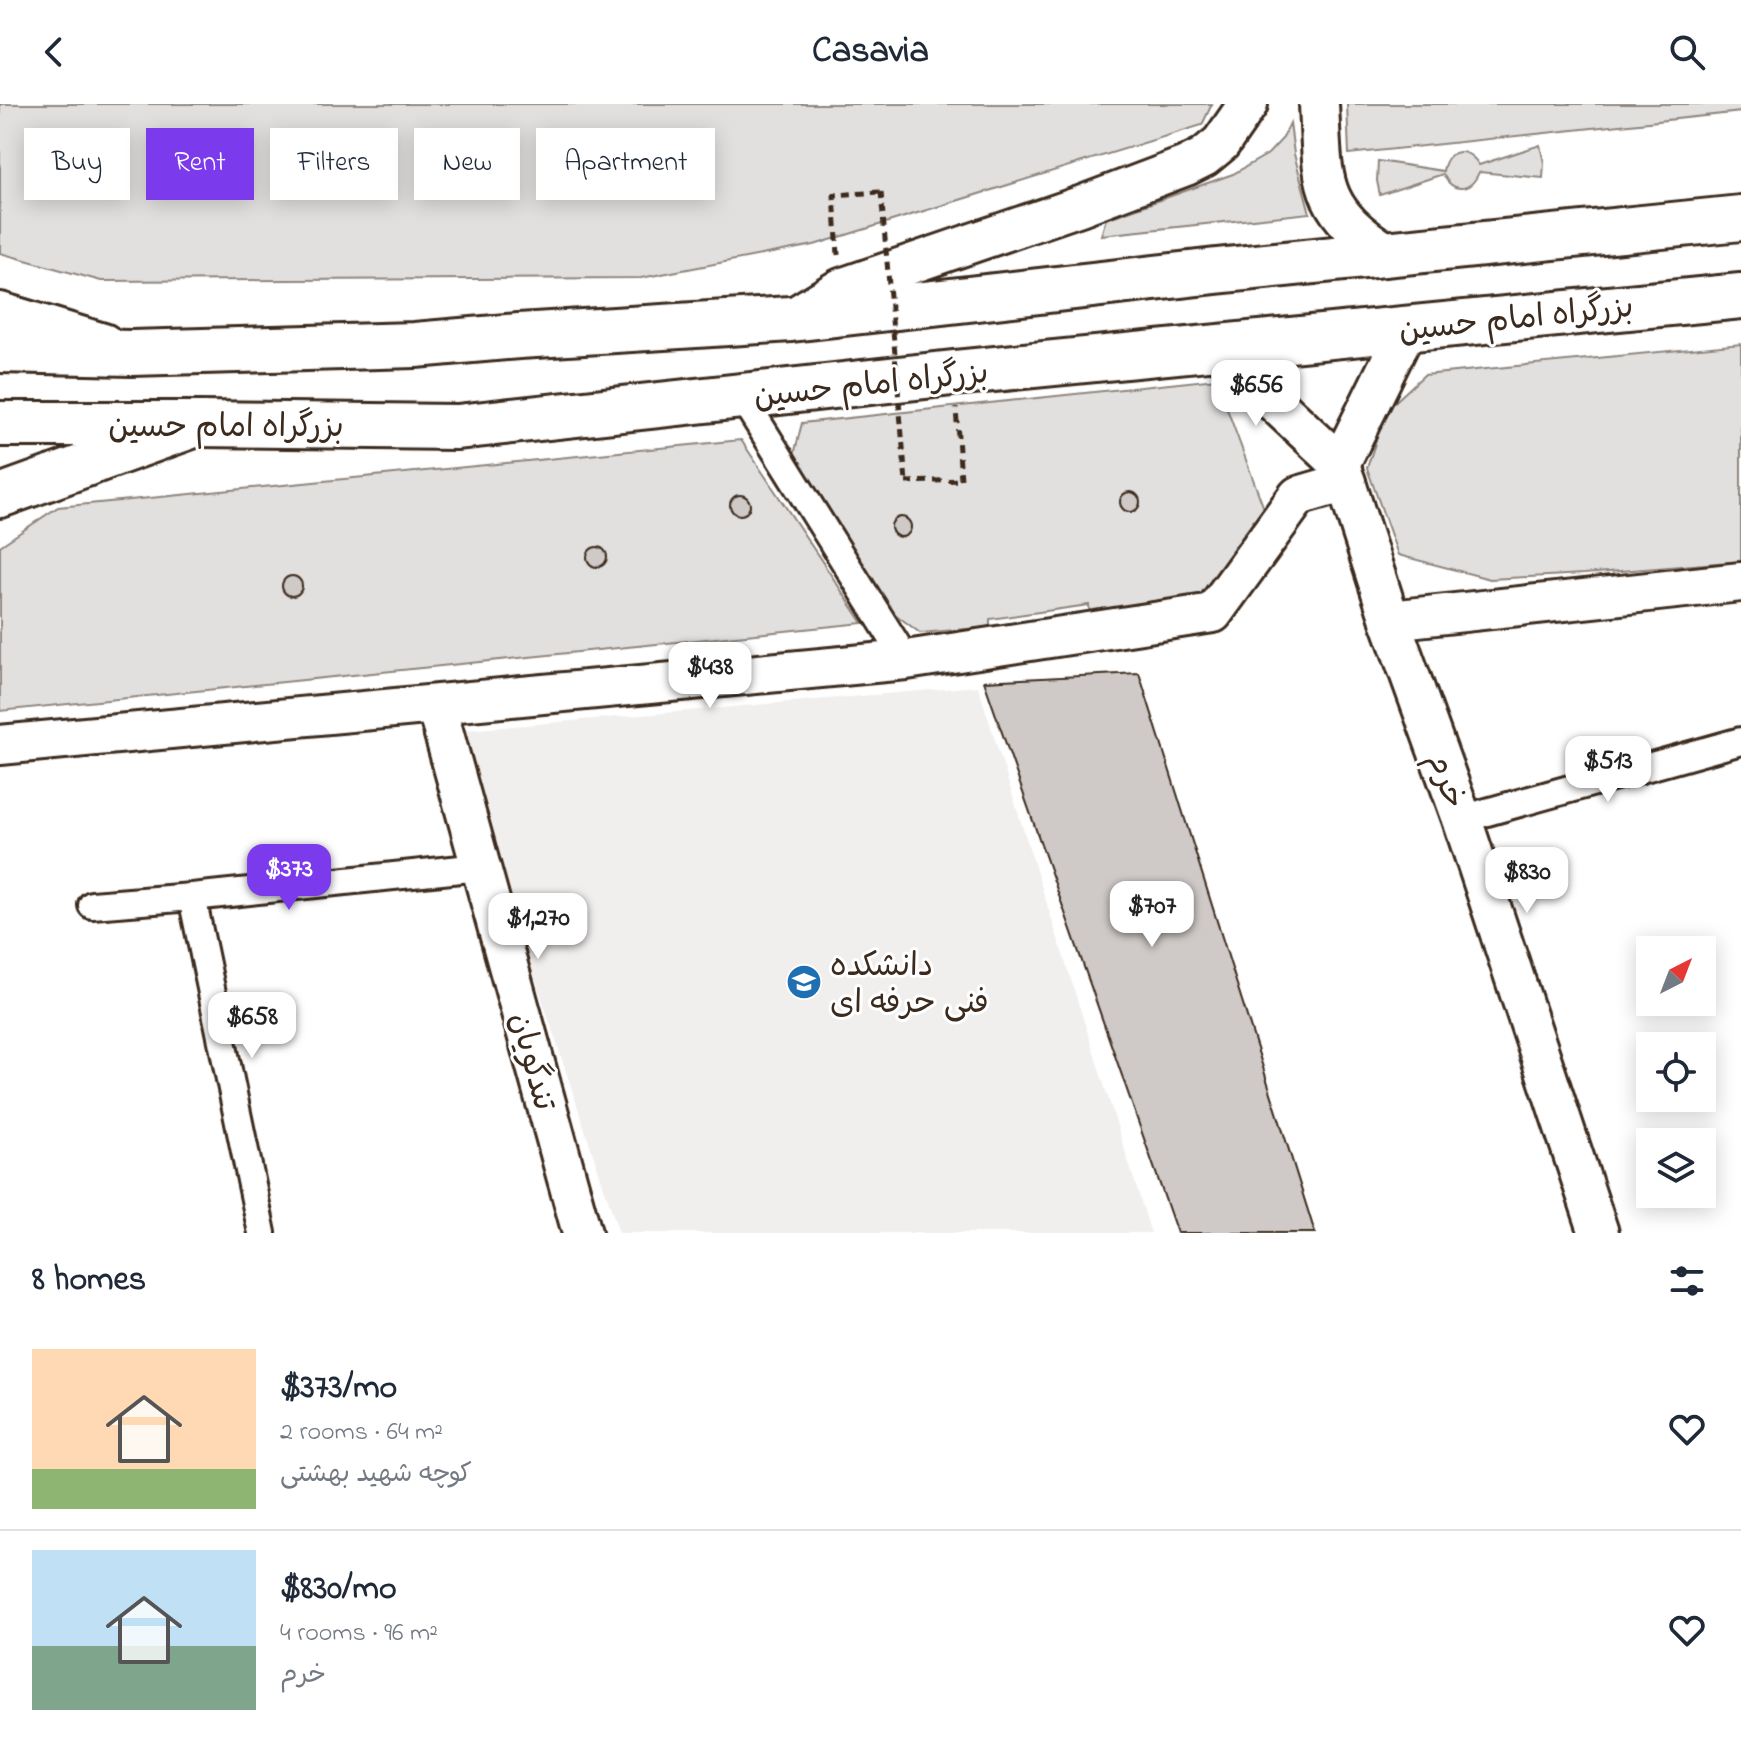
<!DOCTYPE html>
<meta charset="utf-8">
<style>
:root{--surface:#fff;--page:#f6f6f7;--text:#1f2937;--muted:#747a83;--line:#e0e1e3;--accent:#7c3aed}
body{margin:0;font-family:"Indie Flower","Playpen Sans Arabic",sans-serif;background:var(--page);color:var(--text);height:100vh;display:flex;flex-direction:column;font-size:30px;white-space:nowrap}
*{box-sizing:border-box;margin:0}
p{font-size:26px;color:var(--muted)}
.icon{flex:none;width:44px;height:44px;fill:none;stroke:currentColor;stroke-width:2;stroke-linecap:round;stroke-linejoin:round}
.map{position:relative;height:1129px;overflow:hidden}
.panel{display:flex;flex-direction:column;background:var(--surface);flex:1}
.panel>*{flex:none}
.guide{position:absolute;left:24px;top:24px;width:800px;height:72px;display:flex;gap:16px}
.needle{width:52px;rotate:42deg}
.tools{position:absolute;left:1636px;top:832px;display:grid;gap:16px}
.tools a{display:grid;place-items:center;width:80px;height:80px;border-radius:0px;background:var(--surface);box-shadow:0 4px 20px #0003;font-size:40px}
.price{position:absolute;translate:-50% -68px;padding:0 18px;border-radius:16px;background:#fff;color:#222;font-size:26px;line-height:52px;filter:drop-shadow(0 2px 4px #0008)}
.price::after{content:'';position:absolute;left:50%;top:48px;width:24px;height:18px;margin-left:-12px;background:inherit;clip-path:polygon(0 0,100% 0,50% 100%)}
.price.current{background:var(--accent);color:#fff}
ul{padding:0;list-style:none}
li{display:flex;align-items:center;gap:24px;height:200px;padding:0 32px}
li+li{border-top:2px solid var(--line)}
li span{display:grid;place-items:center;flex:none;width:224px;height:160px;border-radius:0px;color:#555}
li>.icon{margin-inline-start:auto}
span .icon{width:96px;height:96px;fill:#fffc;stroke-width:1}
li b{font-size:34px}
h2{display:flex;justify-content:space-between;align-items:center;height:96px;padding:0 32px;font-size:34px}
.chip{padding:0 28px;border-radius:0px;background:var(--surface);box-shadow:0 4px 20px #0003;font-size:28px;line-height:72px}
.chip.current{background:var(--accent);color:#fff}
header{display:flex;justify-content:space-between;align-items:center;height:104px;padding:0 32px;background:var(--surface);font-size:36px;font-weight:700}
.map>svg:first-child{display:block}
.built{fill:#f1efee}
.green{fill:#e2e0de;stroke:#8e857e;stroke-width:2}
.building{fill:#cfcac7;stroke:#3b2a1e;stroke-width:2}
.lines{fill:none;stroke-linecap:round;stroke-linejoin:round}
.street-casing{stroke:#3b2a1e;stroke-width:32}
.secondary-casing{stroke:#3b2a1e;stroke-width:44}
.primary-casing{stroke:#3b2a1e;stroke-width:48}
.highway-casing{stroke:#3b2a1e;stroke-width:50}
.path{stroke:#3b2a1e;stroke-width:5;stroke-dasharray:8 6;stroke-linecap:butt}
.street{stroke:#fff;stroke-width:26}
.secondary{stroke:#fff;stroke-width:38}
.primary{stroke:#fff;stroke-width:42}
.highway{stroke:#fff;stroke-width:44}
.path-bridge{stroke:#3b2a1e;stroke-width:5;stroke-dasharray:8 6;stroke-linecap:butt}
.labels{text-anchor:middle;stroke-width:6;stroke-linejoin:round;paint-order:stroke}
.street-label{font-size:32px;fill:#3b2a1e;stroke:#fff}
.poi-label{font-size:32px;fill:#3b2a1e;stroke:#fff;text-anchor:start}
</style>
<header><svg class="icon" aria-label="back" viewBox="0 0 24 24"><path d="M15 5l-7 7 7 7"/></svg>Casavia<svg class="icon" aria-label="search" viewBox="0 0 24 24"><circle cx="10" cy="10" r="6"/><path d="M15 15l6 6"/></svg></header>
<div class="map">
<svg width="1741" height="1129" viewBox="0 0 1741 1129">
<rect width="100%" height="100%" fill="#fff"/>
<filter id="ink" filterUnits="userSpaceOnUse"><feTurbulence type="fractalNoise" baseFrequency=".0125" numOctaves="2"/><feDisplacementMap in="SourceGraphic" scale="16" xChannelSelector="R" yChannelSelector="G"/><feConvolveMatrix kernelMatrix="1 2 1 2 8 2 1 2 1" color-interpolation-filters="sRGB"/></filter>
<g filter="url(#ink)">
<polygon class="built" points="978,582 1151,1129 619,1129 454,627"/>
<g class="green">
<polygon points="0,0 1212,0 1202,21 814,141 641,174 101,177 0,149"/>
<polygon points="1347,0 1741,0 1741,8 1349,50"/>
<polygon points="1290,19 1294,50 1310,109 1101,131 1106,115 1233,70 1268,50 1283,34"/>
<path d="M1540 41 1544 59 1543 74 1479 68C1471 88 1453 90 1443 70L1380 91 1377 77 1378 57 1443 67C1447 44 1467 42 1479 61Z"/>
<polygon points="1741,240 1741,457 1584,470 1490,475 1398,451 1367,364 1386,306 1424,271"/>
<polygon points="1216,275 1266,410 1200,502 1090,514 1089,501 990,515 990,523 920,529 875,495 791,363 802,319"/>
<polygon points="741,336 863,519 0,607 0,442 58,403"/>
</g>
<g class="building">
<circle cx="1130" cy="398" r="10"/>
<circle cx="740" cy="401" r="10"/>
<circle cx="901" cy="423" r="10"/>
<circle cx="597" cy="453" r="10"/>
<circle cx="292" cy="482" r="10"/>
<polygon points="1139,569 1315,1129 1177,1129 984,577"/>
</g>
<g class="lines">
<defs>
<g id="street">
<polyline points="742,293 906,556"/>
<polyline points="1462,715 1741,637"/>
<polyline points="192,793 262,1129"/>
<polyline points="92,801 192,793 480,763"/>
</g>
<g id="secondary">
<path d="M1319 0C1323 78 1317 105 1389 150"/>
<polyline points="792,214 841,184 1080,102 1186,62 1204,53 1221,39 1248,0"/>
<polyline points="1215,243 1340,360 1390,516 1462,715 1599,1129"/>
<polyline points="1340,360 1407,224"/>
<polyline points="1390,516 1741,478"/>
<polyline points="436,601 582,1129"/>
<polyline points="0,641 906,556 1213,509 1298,392 1346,378"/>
</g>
<g id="primary">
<polyline points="0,210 103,241"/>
<polyline points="0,392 191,323"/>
</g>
<g id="highway">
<polyline points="0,246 131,249 415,241 519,232 791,215 1216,167 1741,114"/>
<polyline points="0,320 198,320 457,323 953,269 1741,192"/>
</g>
</defs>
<use href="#street" class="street-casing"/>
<use href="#secondary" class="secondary-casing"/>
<use href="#primary" class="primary-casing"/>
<use href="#highway" class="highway-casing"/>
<g class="path">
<polyline points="838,151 834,91 881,88"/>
<polyline points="906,378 961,376 956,304"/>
</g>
<use href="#street" class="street"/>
<use href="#secondary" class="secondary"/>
<use href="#primary" class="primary"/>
<use href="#highway" class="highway"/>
<polyline class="path-bridge" points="881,88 906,378"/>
</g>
</g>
<defs>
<symbol id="university-disc" viewBox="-11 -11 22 22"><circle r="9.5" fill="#1f6fb2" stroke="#fff"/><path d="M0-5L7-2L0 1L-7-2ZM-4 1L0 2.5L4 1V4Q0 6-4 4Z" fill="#fff"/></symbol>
</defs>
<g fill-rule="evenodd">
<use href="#university-disc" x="784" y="858" width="40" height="40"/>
</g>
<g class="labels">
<g class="street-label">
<text transform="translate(1516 213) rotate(-6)" y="11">بزرگراه امام حسین</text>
<text transform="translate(871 279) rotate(-6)" y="11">بزرگراه امام حسین</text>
<text x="226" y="332">بزرگراه امام حسین</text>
<text transform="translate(1448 676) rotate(70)" y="11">خرم</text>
<text transform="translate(534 957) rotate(75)" y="11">تندگویان</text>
</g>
<g class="poi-label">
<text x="830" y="871">دانشکده<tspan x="830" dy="37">فنی حرفه ای</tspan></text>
</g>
</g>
</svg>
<div class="tools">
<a><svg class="needle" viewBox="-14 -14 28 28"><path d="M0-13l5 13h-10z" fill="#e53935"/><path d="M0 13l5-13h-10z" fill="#747a83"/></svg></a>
<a><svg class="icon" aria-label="locate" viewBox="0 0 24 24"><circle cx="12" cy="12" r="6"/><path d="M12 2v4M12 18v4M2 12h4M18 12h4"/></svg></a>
<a><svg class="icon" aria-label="layers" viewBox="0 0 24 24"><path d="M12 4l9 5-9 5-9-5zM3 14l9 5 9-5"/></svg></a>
</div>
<b class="price" style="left:1256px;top:324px">$656</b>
<b class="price" style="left:710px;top:606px">$438</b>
<b class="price" style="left:1608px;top:700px">$513</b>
<b class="price current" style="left:289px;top:808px">$373</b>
<b class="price" style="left:1527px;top:811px">$830</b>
<b class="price" style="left:1152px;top:845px">$707</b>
<b class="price" style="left:538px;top:857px">$1,270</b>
<b class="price" style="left:252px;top:956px">$658</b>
<div class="guide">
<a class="chip">Buy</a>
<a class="chip current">Rent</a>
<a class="chip">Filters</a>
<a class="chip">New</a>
<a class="chip">Apartment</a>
</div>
</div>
<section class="panel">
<h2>8 homes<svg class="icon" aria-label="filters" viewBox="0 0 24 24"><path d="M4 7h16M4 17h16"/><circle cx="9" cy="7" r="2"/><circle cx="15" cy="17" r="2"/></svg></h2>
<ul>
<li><span style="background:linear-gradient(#ffd9b3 75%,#8fb573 0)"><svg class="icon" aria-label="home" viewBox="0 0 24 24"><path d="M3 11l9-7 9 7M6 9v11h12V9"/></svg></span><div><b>$373/mo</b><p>2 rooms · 64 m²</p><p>کوچه شهید بهشتی</p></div><svg class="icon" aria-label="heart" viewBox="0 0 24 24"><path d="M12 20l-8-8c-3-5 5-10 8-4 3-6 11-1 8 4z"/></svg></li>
<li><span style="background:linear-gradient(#bfe0f5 60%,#7fa58c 0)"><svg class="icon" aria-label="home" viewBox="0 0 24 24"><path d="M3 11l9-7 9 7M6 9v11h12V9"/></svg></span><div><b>$830/mo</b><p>4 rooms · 96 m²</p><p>خرم</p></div><svg class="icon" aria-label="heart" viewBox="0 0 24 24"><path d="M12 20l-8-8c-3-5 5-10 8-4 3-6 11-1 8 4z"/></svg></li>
</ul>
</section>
